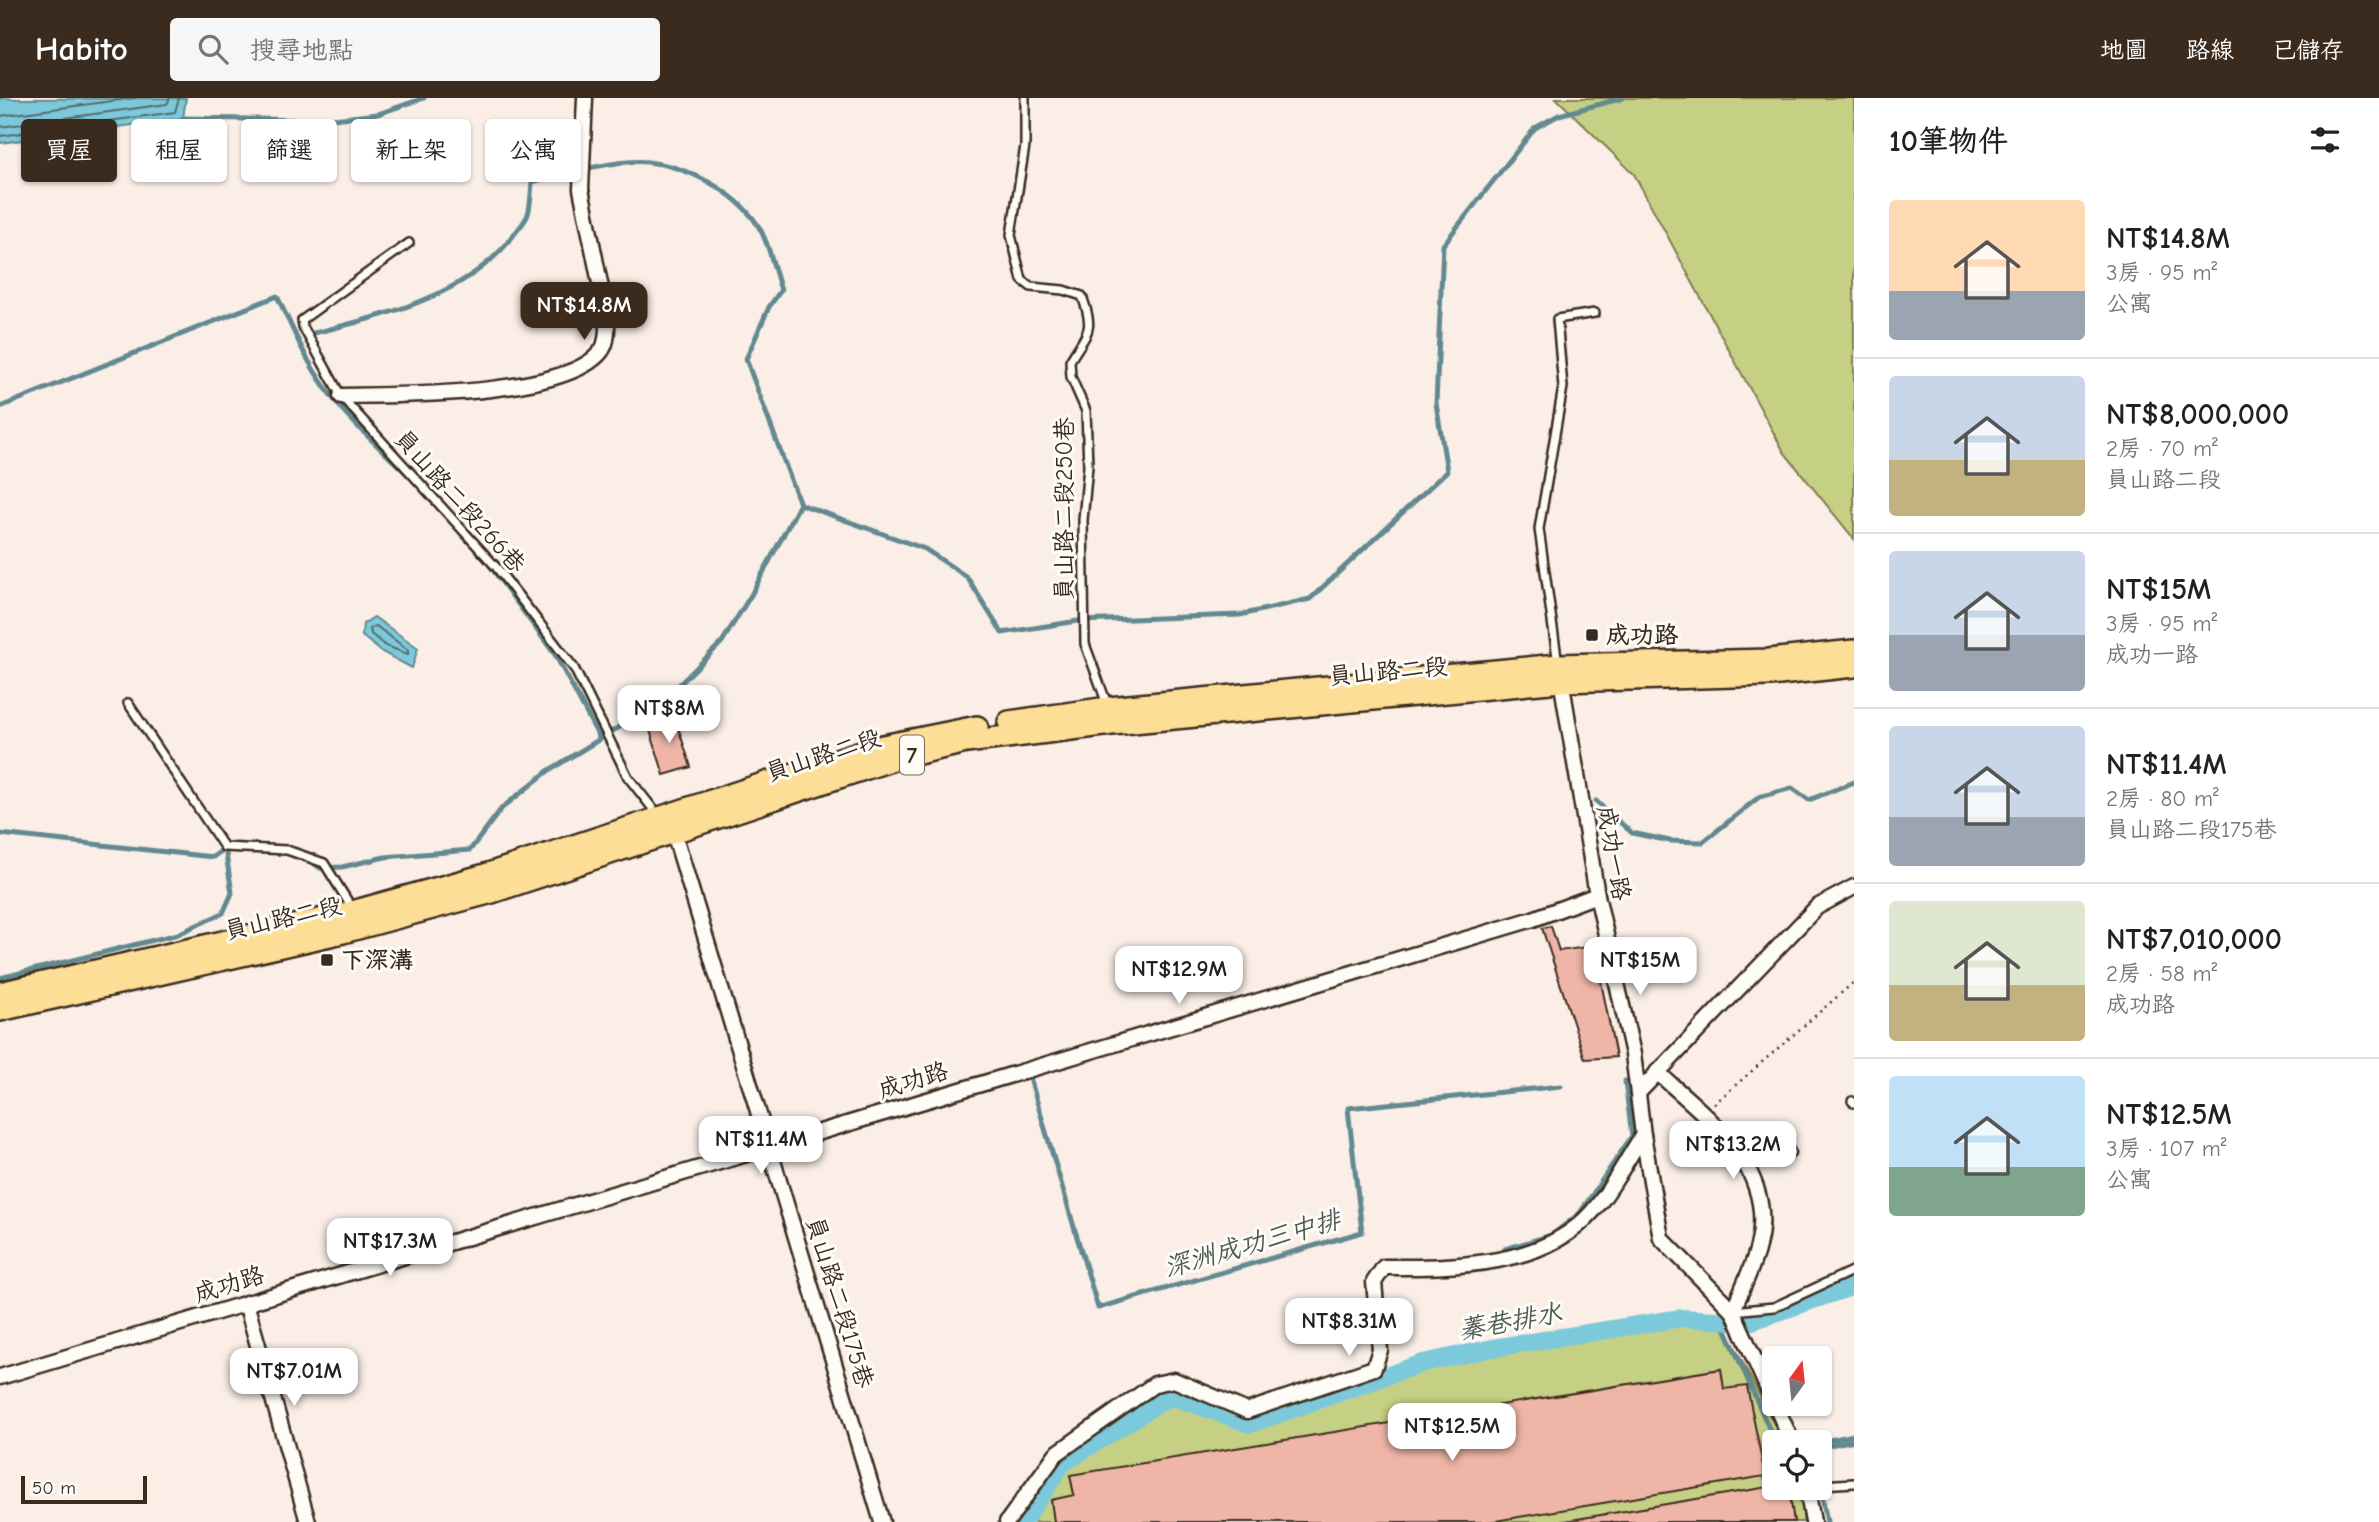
<!DOCTYPE html>
<html lang="zh-TW">
<meta charset="utf-8">
<style>
:root{--surface:#fff;--page:#f6f6f6;--text:#222;--muted:#767676;--line:#e0e0e0;--accent:#3b2a1e}
body{margin:0;font-family:"Comic Neue","LXGW WenKai TC",sans-serif;background:var(--page);color:var(--text);height:100vh;display:flex;flex-direction:column;font-size:26px;white-space:nowrap}
*{box-sizing:border-box;margin:0}
p{font-size:23px;color:var(--muted)}
.icon{flex:none;width:38px;height:38px;fill:none;stroke:currentColor;stroke-width:2;stroke-linecap:round;stroke-linejoin:round}
.map{position:relative;flex:1;overflow:hidden}
.sheet{display:flex;flex-direction:column;background:var(--surface);width:525px}
.sheet>*{flex:none}
.hud{position:absolute;left:21px;top:21px;width:665px;height:63px;display:flex;gap:14px}
.needle{width:46px;rotate:15deg}
.buttons{position:absolute;left:1762px;top:1248px;display:grid;gap:14px}
.buttons a{display:grid;place-items:center;width:70px;height:70px;border-radius:7px;background:var(--surface);box-shadow:0 2px 5px #0004;font-size:35px}
.scale{position:absolute;left:21px;bottom:18px;width:126px;box-sizing:border-box;padding-left:7px;border:4px solid #3b2a1e;border-top:0;font-size:19px;line-height:24px;white-space:nowrap;color:#3b2a1e;-webkit-text-stroke:5px #fdfcf7;paint-order:stroke}
.price{position:absolute;translate:-50% -60px;padding:0 16px;border-radius:14px;background:#fff;color:#222;font-size:23px;line-height:46px;filter:drop-shadow(0 2px 4px #0008)}
.price::after{content:'';position:absolute;left:50%;top:42px;width:21px;height:16px;margin-left:-10px;background:inherit;clip-path:polygon(0 0,100% 0,50% 100%)}
.price.active{background:var(--accent);color:#fff}
ul{padding:0;list-style:none}
li{display:flex;align-items:center;gap:21px;height:175px;padding:0 35px}
li+li{border-top:2px solid var(--line)}
li span{display:grid;place-items:center;flex:none;width:196px;height:140px;border-radius:7px;color:#555}
li>.icon{margin-inline-start:auto}
span .icon{width:84px;height:84px;fill:#fffc;stroke-width:1}
li b{font-size:30px}
h2{display:flex;justify-content:space-between;align-items:center;height:84px;padding:0 35px;font-size:30px}
.pill{padding:0 24px;border-radius:7px;background:var(--surface);box-shadow:0 2px 5px #0004;font-size:24px;line-height:63px}
.pill.active{background:var(--accent);color:#fff}
header{display:flex;align-items:center;gap:42px;box-sizing:border-box;height:98px;padding:0 35px;background:var(--accent);color:#fff}
header strong{font-size:33px}
nav{display:flex;gap:38px;margin-inline-start:auto;font-size:24px}
.search{width:490px;height:63px;background:var(--page);display:flex;align-items:center;gap:18px;box-sizing:border-box;padding:0 24px;border-radius:7px;color:var(--muted);font-size:26px}
main{display:flex;flex:1;min-height:0}
.map>svg:first-child{display:block}
.green{fill:#c5d084;stroke:#807d51;stroke-width:2}
.water{fill:#7cc9db;stroke:#62898f;stroke-width:2}
.lines{fill:none;stroke-linecap:round;stroke-linejoin:round}
.shore{stroke:#556a6a;stroke-width:2}
.stream{stroke:#62898f;stroke-width:5}
.canal{stroke:#7cc9db;stroke-width:18}
.building{fill:#efb6a8;stroke:#3b2a1e;stroke-width:2}
.service-casing{stroke:#3b2a1e;stroke-width:12}
.minor-casing{stroke:#3b2a1e;stroke-width:19}
.primary-casing{stroke:#3b2a1e;stroke-width:26}
.path{stroke:#3b2a1e;stroke-width:2.5;stroke-dasharray:2 5;stroke-linecap:butt}
.service{stroke:#fdfcf7;stroke-width:7}
.minor{stroke:#fdfcf7;stroke-width:14}
.primary{stroke:#fdde96;stroke-width:21}
.poi-dot{fill:#3b2a1e;stroke:#fdfcf7;stroke-width:2.5}
.labels{text-anchor:middle;stroke-width:6;stroke-linejoin:round;paint-order:stroke}
.shield{fill:#fdfcf7;stroke:#75695f;stroke-width:2}
.shield-label{font-size:23px;font-weight:bold;fill:#3b2a1e}
.street-label{font-size:24px;fill:#3b2a1e;stroke:#fdfcf7}
.poi-label{font-size:24px;font-weight:bold;fill:#3b2a1e;stroke:#fdfcf7;text-anchor:start}
.water-label{font-size:26px;font-style:italic;fill:#4e5a57;stroke:#fdfcf7}
</style>
<header>
<strong>Habito</strong>
<div class="search"><svg class="icon" aria-label="search" viewBox="0 0 24 24"><circle cx="10" cy="10" r="6"/><path d="M15 15l6 6"/></svg>搜尋地點</div>
<nav><a>地圖</a><a>路線</a><a>已儲存</a></nav>
</header>
<main>
<div class="map">
<svg width="1854" height="1424" viewBox="0 0 1854 1424">
<rect width="100%" height="100%" fill="#faeee7"/>
<filter id="ink" filterUnits="userSpaceOnUse"><feTurbulence type="fractalNoise" baseFrequency=".0143" numOctaves="2"/><feDisplacementMap in="SourceGraphic" scale="14" xChannelSelector="R" yChannelSelector="G"/><feConvolveMatrix kernelMatrix="1 2 1 2 8 2 1 2 1" color-interpolation-filters="sRGB"/></filter>
<g filter="url(#ink)">
<g class="green">
<polygon points="1556,0 1854,0 1854,441 1784,354 1634,76"/>
<polygon points="1676,1221 1726,1231 1783,1344 1774,1344 1774,1390 1802,1390 1804,1424 1029,1424 1068,1368 1173,1304 1243,1331 1460,1258"/>
</g>
<g class="water">
<polygon points="0,0 18,1 186,0 183,20 0,45"/>
<polygon points="374,519 418,550 412,570 382,554 362,538 363,526"/>
</g>
<g class="lines">
<g class="shore">
<polyline points="0,18 135,0"/>
<polyline points="0,29 167,6 170,0"/>
<polyline points="0,38 175,14 179,0"/>
<polygon points="376,528 408,552 408,556 386,548 371,536 370,530"/>
</g>
<g class="stream">
<polyline points="183,20 324,22 378,16 424,0"/>
<path d="M314 235C383 218 468 198 513 138 518 131 526 123 528 116 531 106 531 94 532 84 563 76 617 61 648 64 687 68 735 93 757 126 769 144 774 172 781 192L769 209 746 261 800 406"/>
<path d="M0 309 277 198C292 229 305 261 325 289 348 323 381 350 410 379"/>
<polyline points="485,461 556,558 599,639"/>
<polyline points="1596,703 1632,735 1670,743 1703,744 1759,699 1792,690 1809,702 1854,684"/>
<polyline points="0,736 213,759 225,750"/>
<polyline points="253,747 275,749"/>
<polyline points="310,762 320,770 342,769 385,759 470,752 502,710 548,673 665,601 722,544 751,497 800,406 925,451 967,479 1002,535 1078,523 1240,517 1310,501 1447,373 1436,305 1443,147 1535,30 1559,17 1623,0"/>
<polyline points="0,880 178,836 223,815 232,795 225,750 230,750"/>
<polyline points="1030,980 1098,1210 1362,1134 1348,1010 1561,988"/>
<polyline points="1505,1151 1552,1137 1580,1115 1632,1038 1625,983"/>
<polyline points="1722,1223 1775,1344"/>
<polyline points="1820,1344 1854,1337"/>
<polyline points="1820,1349 1854,1342"/>
<polyline points="1765,1380 1774,1378"/>
<polyline points="1820,1388 1827,1424"/>
<polyline points="1798,1390 1803,1400 1805,1424"/>
</g>
<polyline class="canal" points="1023,1424 1063,1365 1162,1303 1174,1299 1250,1326 1423,1265 1493,1250 1681,1220 1749,1224 1854,1188"/>
</g>
<g class="building">
<polygon points="673,614 691,669 664,677 648,626"/>
<polygon points="1551,828 1559,853 1594,848 1616,959 1585,961 1542,830"/>
<polygon points="1721,1271 1724,1291 1747,1288 1765,1378 1489,1424 1054,1424 1051,1402 1074,1397 1070,1377"/>
<polygon points="1774,1388 1789,1390 1794,1424 1559,1424"/>
</g>
<g class="lines">
<defs>
<g id="service">
<path d="M1025 0V48L1011 137 1022 182 1031 189 1063 192 1082 198C1095 233 1088 233 1070 263L1071 279 1086 313 1088 368 1083 422 1085 546 1107 606"/>
<polyline points="409,145 302,222 303,229 341,298 497,470 574,570 628,679 657,716"/>
<polyline points="1558,566 1539,431 1563,289 1557,221 1595,215"/>
<polyline points="128,605 224,749 287,752 324,765 352,810"/>
<polyline points="1852,1003 1854,1005"/>
<polyline points="1733,1213 1774,1209 1854,1172"/>
<polyline points="1820,1387 1854,1385"/>
</g>
<g id="minor">
<path d="M341 298C396 297 569 299 602 252 608 243 607 230 607 220L581 91 585 0"/>
<polyline points="1560,575 1597,797 1633,956 1643,1037 1661,1140 1733,1213 1774,1305"/>
<polyline points="668,729 674,735 882,1424"/>
<path d="M1657 974C1707 1019 1778 1071 1758 1148 1753 1170 1741 1192 1733 1213"/>
<polyline points="1638,995 1817,809 1854,789"/>
<polyline points="1739,1055 1767,1043 1787,1054"/>
<polyline points="246,1205 308,1424"/>
<polyline points="0,1279 1533,821 1597,797"/>
<polyline points="1775,1306 1792,1344"/>
<polyline points="1807,1390 1813,1424"/>
<path d="M1007 1424 1056 1356 1155 1286 1174 1282 1247 1313 1374 1270 1380 1252 1374 1184 1384 1169C1452 1169 1543 1170 1592 1114 1612 1092 1626 1062 1643 1037"/>
</g>
<g id="primary">
<polyline points="1009,624 1108,610 1558,567 1769,562 1854,553"/>
<polyline points="0,895 341,817 485,777 873,650 977,629"/>
<polyline points="0,912 343,834 492,794 897,660 966,644 1112,626 1561,583 1770,577 1854,568"/>
</g>
</defs>
<use href="#service" class="service-casing"/>
<use href="#minor" class="minor-casing"/>
<use href="#primary" class="primary-casing"/>
<polyline class="path" points="1714,1006 1854,884"/>
<use href="#service" class="service"/>
<use href="#minor" class="minor"/>
<use href="#primary" class="primary"/>
</g>
</g>
<g class="poi-dot">
<rect x="1585" y="530" width="14" height="14" rx="3.5"/>
<rect x="320" y="855" width="14" height="14" rx="3.5"/>
</g>
<g class="labels">
<rect class="shield" x="900" y="637.5" width="24" height="39" rx="5"/>
<g class="shield-label">
<text x="912" y="665">7</text>
</g>
<g class="street-label">
<text transform="translate(460 403) rotate(48)" y="8">員山路二段266巷</text>
<text transform="translate(1064 411) rotate(-90)" y="8">員山路二段250巷</text>
<text transform="translate(1388 573) rotate(-5)" y="8">員山路二段</text>
<text transform="translate(823 657) rotate(-18)" y="8">員山路二段</text>
<text transform="translate(1614 755) rotate(80)" y="8">成功一路</text>
<text transform="translate(283 820) rotate(-13)" y="8">員山路二段</text>
<text transform="translate(913 982) rotate(-17)" y="8">成功路</text>
<text transform="translate(229 1186) rotate(-17)" y="8">成功路</text>
<text transform="translate(840 1204) rotate(73)" y="8">員山路二段175巷</text>
</g>
<g class="poi-label">
<text x="1606" y="545">成功路</text>
<text x="341" y="870">下深溝</text>
</g>
<g class="water-label">
<text transform="translate(1252 1145) rotate(-16)" y="9">深洲成功三中排</text>
<text transform="translate(1510 1223) rotate(-10)" y="9">蓁巷排水</text>
</g>
</g>
</svg>
<div class="buttons">
<a><svg class="needle" viewBox="-14 -14 28 28"><path d="M0-13l5 13h-10z" fill="#e53935"/><path d="M0 13l5-13h-10z" fill="#767676"/></svg></a>
<a><svg class="icon" aria-label="locate" viewBox="0 0 24 24"><circle cx="12" cy="12" r="6"/><path d="M12 2v4M12 18v4M2 12h4M18 12h4"/></svg></a>
</div>
<div class="scale">50 m</div>
<b class="price active" style="left:584px;top:244px">NT$14.8M</b>
<b class="price" style="left:669px;top:647px">NT$8M</b>
<b class="price" style="left:1640px;top:899px">NT$15M</b>
<b class="price" style="left:1179px;top:908px">NT$12.9M</b>
<b class="price" style="left:761px;top:1078px">NT$11.4M</b>
<b class="price" style="left:1733px;top:1083px">NT$13.2M</b>
<b class="price" style="left:390px;top:1180px">NT$17.3M</b>
<b class="price" style="left:1349px;top:1260px">NT$8.31M</b>
<b class="price" style="left:294px;top:1310px">NT$7.01M</b>
<b class="price" style="left:1452px;top:1365px">NT$12.5M</b>
<div class="hud">
<a class="pill active">買屋</a>
<a class="pill">租屋</a>
<a class="pill">篩選</a>
<a class="pill">新上架</a>
<a class="pill">公寓</a>
</div>
</div>
<section class="sheet">
<h2>10筆物件<svg class="icon" aria-label="filters" viewBox="0 0 24 24"><path d="M4 7h16M4 17h16"/><circle cx="9" cy="7" r="2"/><circle cx="15" cy="17" r="2"/></svg></h2>
<ul>
<li><span style="background:linear-gradient(#ffd9b3 65%,#9aa5b1 0)"><svg class="icon" aria-label="home" viewBox="0 0 24 24"><path d="M3 11l9-7 9 7M6 9v11h12V9"/></svg></span><div><b>NT$14.8M</b><p>3房 · 95 m²</p><p>公寓</p></div></li>
<li><span style="background:linear-gradient(#c9d6e8 60%,#c2b280 0)"><svg class="icon" aria-label="home" viewBox="0 0 24 24"><path d="M3 11l9-7 9 7M6 9v11h12V9"/></svg></span><div><b>NT$8,000,000</b><p>2房 · 70 m²</p><p>員山路二段</p></div></li>
<li><span style="background:linear-gradient(#c9d6e8 60%,#9aa5b1 0)"><svg class="icon" aria-label="home" viewBox="0 0 24 24"><path d="M3 11l9-7 9 7M6 9v11h12V9"/></svg></span><div><b>NT$15M</b><p>3房 · 95 m²</p><p>成功一路</p></div></li>
<li><span style="background:linear-gradient(#c9d6e8 65%,#9aa5b1 0)"><svg class="icon" aria-label="home" viewBox="0 0 24 24"><path d="M3 11l9-7 9 7M6 9v11h12V9"/></svg></span><div><b>NT$11.4M</b><p>2房 · 80 m²</p><p>員山路二段175巷</p></div></li>
<li><span style="background:linear-gradient(#dfe7d0 60%,#c2b280 0)"><svg class="icon" aria-label="home" viewBox="0 0 24 24"><path d="M3 11l9-7 9 7M6 9v11h12V9"/></svg></span><div><b>NT$7,010,000</b><p>2房 · 58 m²</p><p>成功路</p></div></li>
<li><span style="background:linear-gradient(#bfe0f5 65%,#7fa58c 0)"><svg class="icon" aria-label="home" viewBox="0 0 24 24"><path d="M3 11l9-7 9 7M6 9v11h12V9"/></svg></span><div><b>NT$12.5M</b><p>3房 · 107 m²</p><p>公寓</p></div></li>
</ul>
</section>
</main>
